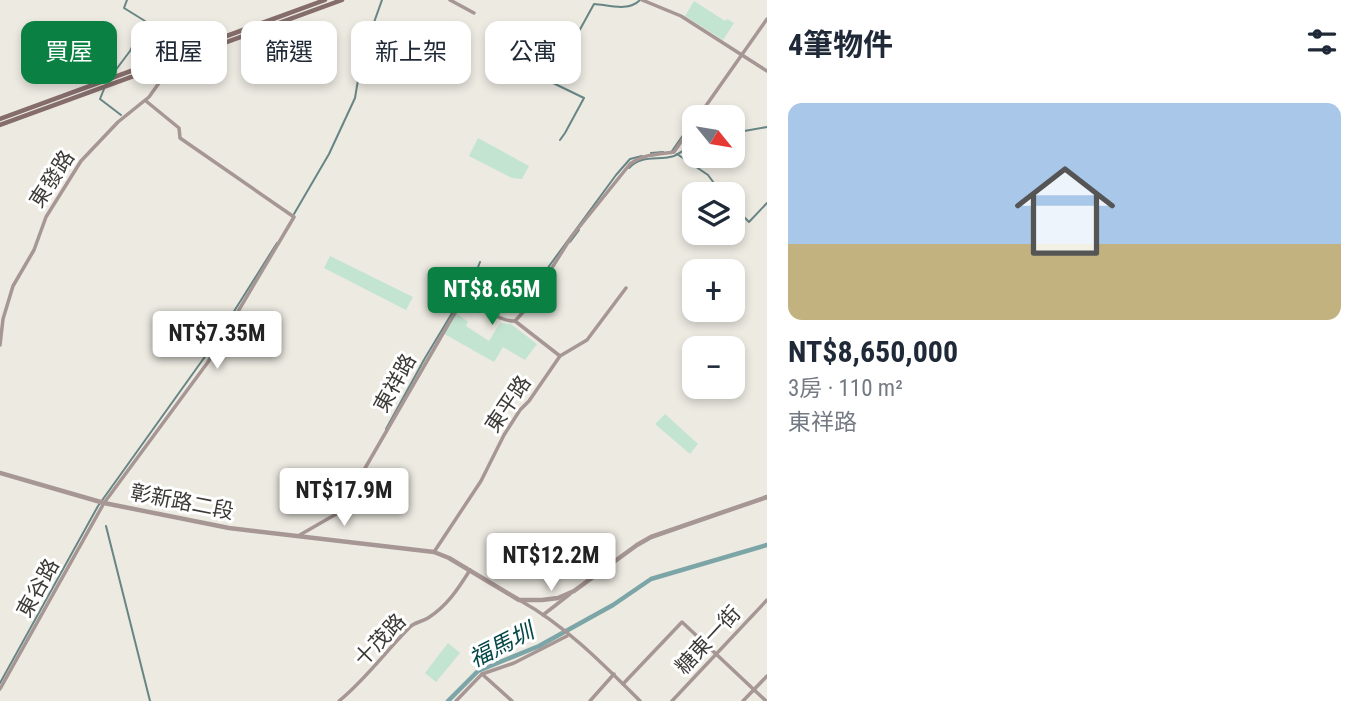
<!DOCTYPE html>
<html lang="zh-TW">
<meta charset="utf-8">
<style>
:root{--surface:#fff;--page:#f2f2f3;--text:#1f2937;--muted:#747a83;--line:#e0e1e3;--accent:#0b8043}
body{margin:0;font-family:"Roboto Condensed","Noto Sans TC",sans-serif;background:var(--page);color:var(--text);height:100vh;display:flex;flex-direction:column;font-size:26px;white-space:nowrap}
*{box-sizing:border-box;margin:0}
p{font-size:23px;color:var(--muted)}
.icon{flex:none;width:38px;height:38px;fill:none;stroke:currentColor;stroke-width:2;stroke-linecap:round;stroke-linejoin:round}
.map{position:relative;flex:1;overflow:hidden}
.side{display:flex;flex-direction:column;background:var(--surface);width:595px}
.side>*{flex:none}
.hud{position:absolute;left:21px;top:21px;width:640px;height:63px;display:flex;gap:14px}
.needle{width:46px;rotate:120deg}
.buttons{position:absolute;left:682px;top:105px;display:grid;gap:14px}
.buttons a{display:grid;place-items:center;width:63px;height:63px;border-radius:14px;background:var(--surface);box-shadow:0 4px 10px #0003;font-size:35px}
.price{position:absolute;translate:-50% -60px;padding:0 16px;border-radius:7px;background:#fff;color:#222;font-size:23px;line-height:46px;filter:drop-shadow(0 2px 4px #0008)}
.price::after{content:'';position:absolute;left:50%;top:42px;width:21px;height:16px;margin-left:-10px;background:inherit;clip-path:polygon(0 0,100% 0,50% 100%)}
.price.selected{background:var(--accent);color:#fff}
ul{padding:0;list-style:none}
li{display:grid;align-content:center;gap:14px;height:371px;padding:0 21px}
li+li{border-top:2px solid var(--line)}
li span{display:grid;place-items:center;height:217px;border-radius:14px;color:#555}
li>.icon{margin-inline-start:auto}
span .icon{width:126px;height:126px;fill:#fffc;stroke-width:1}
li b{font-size:30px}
h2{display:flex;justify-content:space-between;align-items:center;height:84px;padding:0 21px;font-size:30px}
.chip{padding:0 24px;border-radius:14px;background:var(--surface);box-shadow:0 4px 10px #0003;font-size:24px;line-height:63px}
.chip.selected{background:var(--accent);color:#fff}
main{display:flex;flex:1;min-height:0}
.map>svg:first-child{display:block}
.green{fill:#c4e4d2}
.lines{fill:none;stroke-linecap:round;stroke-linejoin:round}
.stream{stroke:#688585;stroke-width:2}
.canal{stroke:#7ca5a7;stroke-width:4.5}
.minor{stroke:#a69694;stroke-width:3.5}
.tertiary{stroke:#a69694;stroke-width:4.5}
.secondary{stroke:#856d6b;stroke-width:4.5}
.labels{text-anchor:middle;stroke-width:6;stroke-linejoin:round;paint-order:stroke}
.street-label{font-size:21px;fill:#3b3a36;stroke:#fff}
.water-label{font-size:23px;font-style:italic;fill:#044749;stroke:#fff}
</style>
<main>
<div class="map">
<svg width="767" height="701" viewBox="0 0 767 701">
<rect width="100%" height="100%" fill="#eceae1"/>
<g class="green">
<polygon points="694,1 725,21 727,19 734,23 723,40 685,16"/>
<polygon points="478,138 529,166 522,179 512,178 469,156"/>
<polygon points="330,256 413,297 406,310 324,268"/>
<polygon points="454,311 468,322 466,326 489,341 500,323 511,324 537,344 525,360 503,347 494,362 441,332"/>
<polygon points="665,414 698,444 690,454 655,424"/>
<polygon points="448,643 460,653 436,682 425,673"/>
</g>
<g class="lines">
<g class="stream">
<polyline points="112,75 130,51 145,21 124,8 127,0"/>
<polyline points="104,89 100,99 121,115"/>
<polyline points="696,116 703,107"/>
<polyline points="733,133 767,127"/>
<path d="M560 140 565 133 584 98 551 82 594 4C609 5 628 12 640 0"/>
<polyline points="672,151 695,118"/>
<polyline points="651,153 663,152"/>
<polyline points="677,154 708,175 722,194"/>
<path d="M629 168C641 154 660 161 674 156 681 153 688 147 695 143"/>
<polyline points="733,206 749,222 767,203"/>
<polyline points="294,214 329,154 355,98 362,56 382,0"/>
<polyline points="570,242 579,230"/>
<polyline points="523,309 544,273 616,175 630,159 642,156"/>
<polyline points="386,429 425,358 475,275 480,262"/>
<polyline points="343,503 351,489"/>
<polyline points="106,526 150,701"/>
<polyline points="0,683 98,506 209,351 277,243"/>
</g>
<polyline class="canal" points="448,701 478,671 539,646 613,605 651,579 767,545"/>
<g class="minor">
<polyline points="450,0 474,13"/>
<polyline points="642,0 681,16 767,71"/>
<polyline points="698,117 767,19"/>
<polyline points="515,321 560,356"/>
<polyline points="0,345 3,319 13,286 34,250 46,217 81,161 118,122 149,97 169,69 172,62 170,56"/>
<path d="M298 536 338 513 342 508 460 304C481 299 495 322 515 321L526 309 572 236 630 164C643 154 659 154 674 152L695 121"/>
<polyline points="434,552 481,481 504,435 520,410 529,401 560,356 587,340 626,288"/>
<path d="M521 601C566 626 604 665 640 701"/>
<polyline points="543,615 570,594"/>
<polyline points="482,674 512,701"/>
<polyline points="623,684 682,622 766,701"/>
<polyline points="0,689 104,503 208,362 294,217 180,138 179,128 146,101"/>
<path d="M339 701C366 679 385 652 409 628 414 622 422 622 428 618 447 606 458 589 470 570"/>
<polyline points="456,701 482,674 514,663 567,636"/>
<polyline points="590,701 614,674"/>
<polyline points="672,701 767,600"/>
<polyline points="743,701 767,676"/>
</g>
<polyline class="tertiary" points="0,473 104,503 229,528 434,552 449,558 519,600 542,600 558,598 574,591 637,545 651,537 767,497"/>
<g class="secondary">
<polyline points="0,119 325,0"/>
<polyline points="0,125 342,0"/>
</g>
</g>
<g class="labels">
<g class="street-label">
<text transform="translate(52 179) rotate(-57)" y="7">東發路</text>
<text transform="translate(395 383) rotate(-61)" y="7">東祥路</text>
<text transform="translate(508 404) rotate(-56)" y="7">東平路</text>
<text transform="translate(182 502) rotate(11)" y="7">彰新路二段</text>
<text transform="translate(38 588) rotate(-61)" y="7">東谷路</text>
<text transform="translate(380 640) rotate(-46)" y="7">十茂路</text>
<text transform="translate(708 640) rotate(-47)" y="7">糖東一街</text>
</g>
<g class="water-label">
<text transform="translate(501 645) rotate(-27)" y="8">福馬圳</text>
</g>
</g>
</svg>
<div class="buttons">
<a><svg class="needle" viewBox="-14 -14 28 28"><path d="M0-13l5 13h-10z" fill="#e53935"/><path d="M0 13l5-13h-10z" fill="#747a83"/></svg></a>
<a><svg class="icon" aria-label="layers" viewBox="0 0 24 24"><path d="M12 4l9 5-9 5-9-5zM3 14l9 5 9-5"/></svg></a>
<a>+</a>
<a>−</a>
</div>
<b class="price selected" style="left:492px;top:327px">NT$8.65M</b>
<b class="price" style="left:217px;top:371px">NT$7.35M</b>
<b class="price" style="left:344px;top:528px">NT$17.9M</b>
<b class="price" style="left:551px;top:593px">NT$12.2M</b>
<div class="hud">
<a class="chip selected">買屋</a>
<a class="chip">租屋</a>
<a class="chip">篩選</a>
<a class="chip">新上架</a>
<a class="chip">公寓</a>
</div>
</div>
<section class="side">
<h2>4筆物件<svg class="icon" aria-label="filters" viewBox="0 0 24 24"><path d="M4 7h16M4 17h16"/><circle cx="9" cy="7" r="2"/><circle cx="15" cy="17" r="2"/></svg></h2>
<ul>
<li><span style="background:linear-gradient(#a9c7e8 65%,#c2b280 0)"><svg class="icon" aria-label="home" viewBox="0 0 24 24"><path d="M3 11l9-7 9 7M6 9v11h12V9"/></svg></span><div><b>NT$8,650,000</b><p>3房 · 110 m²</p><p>東祥路</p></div></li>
</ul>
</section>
</main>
